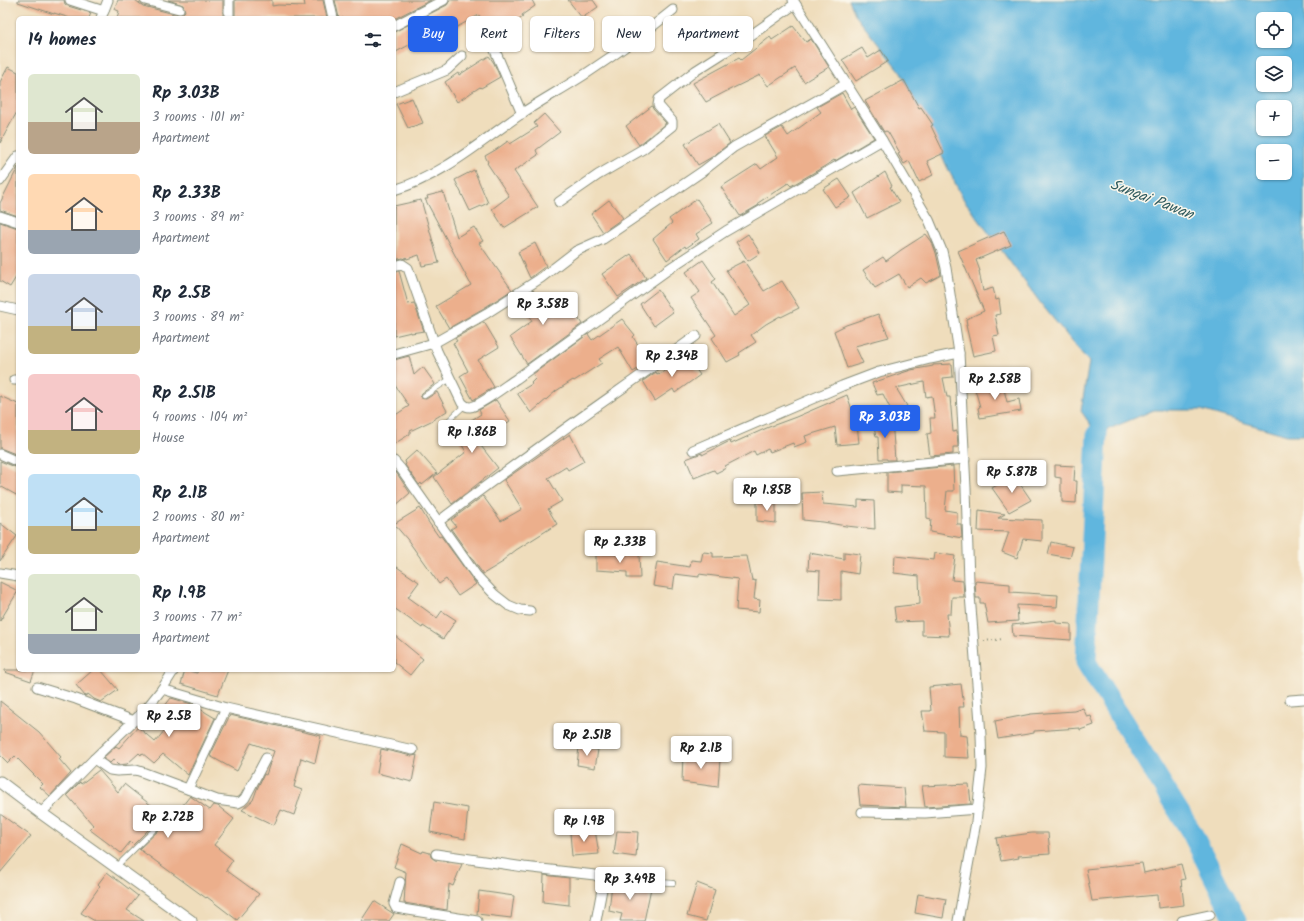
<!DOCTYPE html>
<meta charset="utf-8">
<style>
:root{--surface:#fff;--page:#f6f6f7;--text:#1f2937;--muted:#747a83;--accent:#2563eb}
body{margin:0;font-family:Kalam,sans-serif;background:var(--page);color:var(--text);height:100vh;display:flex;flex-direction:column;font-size:15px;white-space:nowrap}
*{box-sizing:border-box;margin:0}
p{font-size:13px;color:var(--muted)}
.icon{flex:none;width:22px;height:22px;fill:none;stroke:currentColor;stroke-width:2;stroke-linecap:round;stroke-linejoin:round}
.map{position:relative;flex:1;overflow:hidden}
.sheet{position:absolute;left:16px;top:16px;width:380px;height:656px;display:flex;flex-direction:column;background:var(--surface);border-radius:6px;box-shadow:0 1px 3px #0004}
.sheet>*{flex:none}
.guide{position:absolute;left:408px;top:16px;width:380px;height:36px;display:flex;gap:8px}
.tools{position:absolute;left:1256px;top:12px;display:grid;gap:8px}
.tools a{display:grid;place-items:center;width:36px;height:36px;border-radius:6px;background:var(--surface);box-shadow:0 1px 3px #0004;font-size:20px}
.price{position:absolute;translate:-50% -34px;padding:0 9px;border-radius:4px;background:#fff;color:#222;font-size:13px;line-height:26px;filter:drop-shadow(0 1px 2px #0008)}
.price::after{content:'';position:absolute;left:50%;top:24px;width:12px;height:9px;margin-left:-6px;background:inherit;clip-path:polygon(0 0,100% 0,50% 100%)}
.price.on{background:var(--accent);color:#fff}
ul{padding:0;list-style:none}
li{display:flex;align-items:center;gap:12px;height:100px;padding:0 12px}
li span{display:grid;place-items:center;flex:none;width:112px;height:80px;border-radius:6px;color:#555}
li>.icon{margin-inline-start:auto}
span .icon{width:48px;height:48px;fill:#fffc;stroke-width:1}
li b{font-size:17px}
h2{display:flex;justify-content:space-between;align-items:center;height:48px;padding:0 12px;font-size:17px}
.tag{padding:0 14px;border-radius:6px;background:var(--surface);box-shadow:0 1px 3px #0004;font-size:14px;line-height:36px}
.tag.on{background:var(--accent);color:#fff}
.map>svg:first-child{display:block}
.water{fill:#61b6de;stroke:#407a89;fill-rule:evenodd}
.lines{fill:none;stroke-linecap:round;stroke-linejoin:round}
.river{stroke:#61b6de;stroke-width:21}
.building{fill:#ecaf8c}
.service-casing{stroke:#878d78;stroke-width:6}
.minor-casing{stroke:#878d78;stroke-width:11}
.tertiary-casing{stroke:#878d78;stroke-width:13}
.path{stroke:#878d78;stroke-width:2;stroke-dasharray:1 3;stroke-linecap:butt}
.service{stroke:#fff;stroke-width:4.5}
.minor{stroke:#fff;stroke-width:9}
.tertiary{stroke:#fff;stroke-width:11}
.labels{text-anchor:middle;stroke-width:3;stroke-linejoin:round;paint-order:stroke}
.water-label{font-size:15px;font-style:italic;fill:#305b5e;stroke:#fbf7ec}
</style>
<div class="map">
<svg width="1304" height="921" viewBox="0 0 1304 921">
<rect width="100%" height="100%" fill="#fbf7ec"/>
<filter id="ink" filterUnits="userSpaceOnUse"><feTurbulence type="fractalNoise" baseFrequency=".025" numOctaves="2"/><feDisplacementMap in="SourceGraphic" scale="8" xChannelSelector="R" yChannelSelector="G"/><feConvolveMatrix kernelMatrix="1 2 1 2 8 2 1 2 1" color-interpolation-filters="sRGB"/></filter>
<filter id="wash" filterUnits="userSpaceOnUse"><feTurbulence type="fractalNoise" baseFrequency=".012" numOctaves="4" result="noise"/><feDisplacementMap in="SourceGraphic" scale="16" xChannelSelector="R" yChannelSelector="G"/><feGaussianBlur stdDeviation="0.9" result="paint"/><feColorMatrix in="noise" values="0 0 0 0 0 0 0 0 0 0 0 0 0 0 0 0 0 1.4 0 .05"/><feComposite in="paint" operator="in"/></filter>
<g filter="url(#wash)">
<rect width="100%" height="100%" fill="#efddbc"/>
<path class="water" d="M849 0H1304V435H1287L1201 410H1154L1097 434 1081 411 1089 362 1042 305 962 197 901 73 856 16ZM1263 19H1285V41H1263ZM1263 63H1285V85H1263ZM1263 107H1285V129H1263ZM1263 151H1285V173H1263Z"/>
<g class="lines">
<polyline class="river" points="1097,434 1086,662 1192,833 1236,921"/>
</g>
<g id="blocks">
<g class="building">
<polygon points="18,0 64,0 65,4 68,6 91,13 89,18 70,18 54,13 54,14 18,2"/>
<polygon points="118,0 135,0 143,6 178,15 183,13 185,11 183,5 168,0 223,0 223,18 117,18 119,11 114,9"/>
<polygon points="235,0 272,0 272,6 278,5 305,6 304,0 323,0 327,18 235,18"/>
<polygon points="335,0 431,0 394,19 394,18 339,18"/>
<polygon points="450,0 532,0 535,6 522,15 523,17 507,27 509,31 494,38 479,15 446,33 444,29 413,47 411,44 394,53 394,32 447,5"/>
<polygon points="568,0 593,0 598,7 582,18"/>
<polygon points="793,26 806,42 811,39 829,67 804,82 795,68 768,86 760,75 725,92 706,102 693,83 739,58 741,60 770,37 772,40"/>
<polygon points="862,48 868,58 881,50 888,61 856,81 842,60"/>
<polygon points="489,56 494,63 500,77 481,88 480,87 457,102 445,82 458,73 459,75"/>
<polygon points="8,67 18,72 18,110 0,143 0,82"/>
<polygon points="904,80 919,108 921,107 933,125 931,126 944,153 927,161 933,175 919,182 909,161 904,164 898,154 900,153 888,132 886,131 884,132 865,101"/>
<polygon points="842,93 851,109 854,107 874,138 835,161 834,160 825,166 791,186 788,183 758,203 759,205 740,216 721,187 757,164 761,169 778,157 765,136 782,127 788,136 821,112 817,107"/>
<polygon points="412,98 423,123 408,128 396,104"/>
<polygon points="652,106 653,109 666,123 639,145 626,126"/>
<polygon points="544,114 560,132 536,150 538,155 514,171 538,207 504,228 492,209 509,196 487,163 488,162 485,156 497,149 508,141 510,144 537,127 534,123"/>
<polygon points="718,124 730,143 712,157 698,165 685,144"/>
<polygon points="18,167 18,216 0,210 0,203"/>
<polygon points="474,170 488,203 470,211 455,180"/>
<polygon points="885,172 892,186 890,187 899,202 867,218 854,193"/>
<polygon points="839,179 851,197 835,207 823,189"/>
<polygon points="443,192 457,237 474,227 483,241 479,243 512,290 484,308 449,328 436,306 471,285 425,199 428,199 427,196"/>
<polygon points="697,199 713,223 696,234 699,239 686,248 685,246 667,260 653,239 672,223 669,219"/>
<polygon points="421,200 439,263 422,266 419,255 407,259 406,257 406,259 403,258 394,260 394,206"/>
<polygon points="609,200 623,218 603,232 591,214"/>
<polygon points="0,222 18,228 18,274 10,287 0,281"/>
<polygon points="1004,231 1011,245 976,260 980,271 979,271 983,291 993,288 996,300 999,299 1001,314 995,315 999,335 993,336 996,351 973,356 966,325 967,325 966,319 984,311 958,251"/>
<polygon points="748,234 760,253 748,261 736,242"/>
<polygon points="926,234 932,242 936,253 941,275 926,283 921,278 907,287 899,274 875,288 863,270 883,257 886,261 901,250"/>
<polygon points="535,243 546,266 530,278 518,252"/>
<polygon points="631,254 646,278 618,297 602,274"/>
<polygon points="703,260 716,279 712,282 734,316 750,305 726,270 744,261 764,291 782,281 799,308 781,317 780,316 766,324 751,335 756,342 739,353 740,355 727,362 712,338 716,335 691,298 700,292 686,272"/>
<polygon points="399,271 408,304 414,303 424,331 411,333 411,332 394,336 394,272"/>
<polygon points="533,290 547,311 565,298 582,324 527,364 510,337 532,321 518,300"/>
<polygon points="658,290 673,312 654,326 640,304"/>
<polygon points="878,314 889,337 855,346 863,363 847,368 834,331 846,325"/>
<polygon points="622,319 635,335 633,337 649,362 633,372 618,347 599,359 602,363 574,381 573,380 556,391 531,413 517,393 532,384 531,383 536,378 533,374 588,334 592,340"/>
<polygon points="484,322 499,347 478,360 494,387 473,400 460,376 468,371 453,343 457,341 455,338"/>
<polygon points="686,355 700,375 675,393 673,389 655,401 643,381 656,372 657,374 659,373 660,374"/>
<polygon points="409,356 414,375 423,367 435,384 422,393 420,396 421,398 426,399 437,392 447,411 431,421 410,431 410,434 394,444 394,416 409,406 394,384 394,360"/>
<polygon points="952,364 953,377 943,378 947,397 950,397 953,432 957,431 958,447 953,447 953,454 930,456 927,434 931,433 930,418 935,418 932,396 926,397 924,382 896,388 907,406 893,414 883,394 877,395 872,383 911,370 933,366 933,365"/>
<polygon points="1002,381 1007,402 1019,399 1021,411 980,418 978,408 980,407 975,389"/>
<polygon points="847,395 857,424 859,443 837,445 835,427 805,436 807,442 794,447 793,443 770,452 768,449 756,455 754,451 725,466 726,468 716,473 714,470 694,478 686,459 702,453 702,455 730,441 731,444 769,427 796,417"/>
<polygon points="0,396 18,404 18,455 0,448"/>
<polygon points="496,400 510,421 478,442 498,468 452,504 434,477 466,452 454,431 481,414 479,410"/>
<polygon points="892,419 895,460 887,460 887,459 879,459 878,437 876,437 873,422"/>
<polygon points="570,434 584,461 568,470 566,467 548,478 562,501 548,509 557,524 516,550 502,561 503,562 483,574 451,529 456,526 451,520 483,496 501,521 522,509 504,480"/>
<polygon points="417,450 437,473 422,485 421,483 419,485 405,465 406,464 405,461"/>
<polygon points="0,461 18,468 18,496 0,486"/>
<polygon points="1055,465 1075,466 1074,481 1077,481 1076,503 1062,502 1062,492 1061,492 1061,478 1055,477"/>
<polygon points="953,466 954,491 947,491 945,510 957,512 957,524 961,524 962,538 930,532 931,519 927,518 926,486 901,485 901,493 887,492 887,472"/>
<polygon points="396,472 410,493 394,507 394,474"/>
<polygon points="1014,475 1031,500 1009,512 992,488"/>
<polygon points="822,492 823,504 858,507 858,500 874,501 875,529 846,526 823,522 803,520 802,493"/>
<polygon points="757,502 776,503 776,523 757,521"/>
<polygon points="420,508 429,523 439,537 441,536 476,584 458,596 446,579 439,584 407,539 394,524"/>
<polygon points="979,510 1005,514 998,518 1042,520 1042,541 1023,539 1017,558 1002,552 1009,532 978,531"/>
<polygon points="0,523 17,536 0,561"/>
<polygon points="1051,542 1073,547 1070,558 1048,554"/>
<polygon points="703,552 713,553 713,557 747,556 752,580 756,581 754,599 760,600 759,612 736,610 738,579 699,574 699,577 675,574 673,589 653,586 657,562 690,567 691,560 701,561"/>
<polygon points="844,552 860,554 858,574 841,571 841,600 819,599 820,571 808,570 809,553 844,559"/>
<polygon points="626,553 639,553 640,578 627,578 627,572 596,570 596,554 626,554"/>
<polygon points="935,553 955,556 952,580 963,581 964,597 952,597 951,614 947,614 949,636 922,635 922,621 896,622 894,607 920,604 919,576 894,573 895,556 934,560"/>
<polygon points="394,565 419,582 408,597 437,618 442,611 456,620 443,639 423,626 422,628 394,608"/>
<polygon points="975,581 1010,584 1010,592 1058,595 1057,607 1017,605 1018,621 988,623 984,603 980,603 980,598 976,598"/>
<polygon points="0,582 18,591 0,621"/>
<polygon points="1056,620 1056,623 1071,624 1071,640 1013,636 1012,625"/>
<polygon points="394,635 423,659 410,675 394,662"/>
<polygon points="5,670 35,670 31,681 5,672"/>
<polygon points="93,670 101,670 118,690 101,702 94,699 88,694 85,696 76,685"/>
<polygon points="185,670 197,673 198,670 228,670 218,695 181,684"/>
<polygon points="961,684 964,707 959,707 960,735 967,736 969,758 944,757 944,732 925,731 922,711 931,711 929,687"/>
<polygon points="171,698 192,704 215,718 188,775 163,754 154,763 142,753 141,755 139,753 127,764 118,765 113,760 110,763 103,758 116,746 119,748 138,727 155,742 170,724 157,716"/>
<polygon points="0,701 39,732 61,757 59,759 71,773 50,796 40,787 43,784 15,756 8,763 0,755"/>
<polygon points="1083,708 1087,717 1091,716 1094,725 1080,730 1080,728 1034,731 1034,733 998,739 995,721 1031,714 1074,711"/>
<polygon points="230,715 321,736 315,763 301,758 294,787 302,790 294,815 281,810 274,825 242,810 253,800 257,789 264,774 266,775 274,751 251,743 237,771 210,756"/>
<polygon points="579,747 598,750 595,768 577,765"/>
<polygon points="381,749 412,756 417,755 412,782 377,773"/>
<polygon points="683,753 720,759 718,787 682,782"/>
<polygon points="99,770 118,792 124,784 166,817 168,815 172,819 190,796 210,810 214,805 218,806 234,819 214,845 233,860 226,870 259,894 237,920 207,897 206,898 139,849 161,828 162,825 160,823 157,822 155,823 133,845 130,842 121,853 89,829 93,825 67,795 80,782 81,784"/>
<polygon points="969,784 971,804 925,807 922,786"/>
<polygon points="858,785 904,788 906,807 860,805"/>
<polygon points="434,802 468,808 465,839 430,832"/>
<polygon points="0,814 31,836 0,873"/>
<polygon points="595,830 599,854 572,856 570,833"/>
<polygon points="617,831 638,832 636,857 614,854"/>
<polygon points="1032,833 1048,833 1050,854 1018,856 1019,858 1001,861 996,838"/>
<polygon points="402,844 422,853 423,851 430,853 431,857 435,860 462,864 453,886 449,884 447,910 404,903 406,872 394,867"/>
<polygon points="1142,863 1144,873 1181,864 1185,879 1181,880 1184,905 1158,908 1157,895 1092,901 1086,869"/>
<polygon points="107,872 138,896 127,910 144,921 95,921 81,913 100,886 98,884"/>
<polygon points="544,875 569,878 569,905 543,902"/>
<polygon points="612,883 639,885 651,888 644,921 620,921 622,914 609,911"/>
<polygon points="697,883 715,890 706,921 687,916"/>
<polygon points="479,891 514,896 511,918 477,914"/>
<polygon points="918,894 946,899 943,918 915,913"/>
<polygon points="374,901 394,914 389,921 361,921"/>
</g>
</g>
</g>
<g filter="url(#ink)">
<use href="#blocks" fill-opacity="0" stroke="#878d78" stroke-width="1"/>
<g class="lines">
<defs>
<g id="service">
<polyline points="424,396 450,379"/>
<polyline points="444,425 465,405"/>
<polyline points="116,867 158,826"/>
<polyline points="602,879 673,883"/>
</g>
<g id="minor">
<polyline points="70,0 104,11"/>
<polyline points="145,0 179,9"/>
<polyline points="229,0 229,18"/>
<polyline points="329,0 333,18"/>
<polyline points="793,0 882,140 929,220 942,251 946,268 959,353 966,488 969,582 981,735 982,768 976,822 958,921"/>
<polyline points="101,18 108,0"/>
<polyline points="394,26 444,0"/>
<polyline points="494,48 522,114"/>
<polyline points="394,92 447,70 462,56"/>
<polyline points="0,181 18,156"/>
<path d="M394 190C442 176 480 142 521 114 543 99 568 86 590 71 619 52 646 32 673 10"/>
<polyline points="559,202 598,175 643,149 672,126 672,121 658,105 659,99 695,71 747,38 795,4"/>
<polyline points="0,216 18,222"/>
<path d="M394 266 402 264 408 268 437 351 462 403C464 405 467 407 470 407 478 407 508 384 516 379L673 266 726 231 882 140"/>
<polyline points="0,306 18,310"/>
<polyline points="394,354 434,343 487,313 541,278 576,251 603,239 703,171 734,147 846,84"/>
<polyline points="14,380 18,380"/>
<polyline points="693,450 842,386 879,372 930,359 959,353"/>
<polyline points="0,454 18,462"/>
<polyline points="394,461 401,469 476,575 494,594 508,605 520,610 530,611"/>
<polyline points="837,471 965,459"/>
<path d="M438 522C522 457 610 398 696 336"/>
<polyline points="0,573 18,576"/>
<polyline points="37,687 76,699 134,721"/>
<polyline points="162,689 226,708 413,750"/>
<polyline points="1290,700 1304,699"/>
<polyline points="94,759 110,770 117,771 136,770 142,772 217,800 238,803 242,801 245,798 266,758"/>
<polyline points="188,789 226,708"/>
<polyline points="862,812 925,813 978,809"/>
<polyline points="41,813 94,759 146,709 162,689 174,670"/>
<polyline points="436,854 524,867 595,875 602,879 603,884 596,921"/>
<polyline points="400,882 394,904 396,908 477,921"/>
<polyline points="1182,921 1210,915"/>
</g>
<polyline id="tertiary" points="0,782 41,813 191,921"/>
</defs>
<use href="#service" class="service-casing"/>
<use href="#minor" class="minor-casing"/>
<use href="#tertiary" class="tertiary-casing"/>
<polyline class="path" points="984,641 1003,639"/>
<use href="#service" class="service"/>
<use href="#minor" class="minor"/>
<use href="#tertiary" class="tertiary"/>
</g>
</g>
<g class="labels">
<g class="water-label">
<text transform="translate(1152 199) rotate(21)" y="5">Sungai Pawan</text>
</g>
</g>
</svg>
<div class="tools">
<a><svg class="icon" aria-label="locate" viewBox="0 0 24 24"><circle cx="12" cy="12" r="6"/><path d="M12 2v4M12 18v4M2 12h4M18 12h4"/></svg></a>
<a><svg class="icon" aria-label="layers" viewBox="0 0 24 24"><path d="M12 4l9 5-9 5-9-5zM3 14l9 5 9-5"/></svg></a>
<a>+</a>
<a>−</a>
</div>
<b class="price" style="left:543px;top:326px">Rp 3.58B</b>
<b class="price" style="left:672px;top:378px">Rp 2.34B</b>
<b class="price" style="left:995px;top:401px">Rp 2.58B</b>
<b class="price on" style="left:885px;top:439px">Rp 3.03B</b>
<b class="price" style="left:472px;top:454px">Rp 1.86B</b>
<b class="price" style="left:1012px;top:494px">Rp 5.87B</b>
<b class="price" style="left:767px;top:512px">Rp 1.85B</b>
<b class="price" style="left:620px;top:564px">Rp 2.33B</b>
<b class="price" style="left:169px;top:738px">Rp 2.5B</b>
<b class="price" style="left:587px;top:757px">Rp 2.51B</b>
<b class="price" style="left:701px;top:770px">Rp 2.1B</b>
<b class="price" style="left:168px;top:839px">Rp 2.72B</b>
<b class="price" style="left:584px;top:843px">Rp 1.9B</b>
<b class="price" style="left:630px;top:901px">Rp 3.49B</b>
<div class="guide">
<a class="tag on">Buy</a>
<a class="tag">Rent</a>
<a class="tag">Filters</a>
<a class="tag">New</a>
<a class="tag">Apartment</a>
</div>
<section class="sheet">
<h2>14 homes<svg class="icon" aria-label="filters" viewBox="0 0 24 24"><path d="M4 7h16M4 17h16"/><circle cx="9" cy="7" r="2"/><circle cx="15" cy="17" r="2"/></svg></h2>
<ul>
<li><span style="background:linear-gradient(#dfe7d0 60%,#b9a48a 0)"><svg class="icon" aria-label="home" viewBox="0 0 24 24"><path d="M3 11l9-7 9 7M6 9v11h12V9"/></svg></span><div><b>Rp 3.03B</b><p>3 rooms · 101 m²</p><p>Apartment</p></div></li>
<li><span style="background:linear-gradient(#ffd9b3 70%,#9aa5b1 0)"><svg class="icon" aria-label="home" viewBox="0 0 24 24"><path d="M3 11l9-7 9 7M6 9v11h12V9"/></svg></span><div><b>Rp 2.33B</b><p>3 rooms · 89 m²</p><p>Apartment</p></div></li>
<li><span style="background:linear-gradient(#c9d6e8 65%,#c2b280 0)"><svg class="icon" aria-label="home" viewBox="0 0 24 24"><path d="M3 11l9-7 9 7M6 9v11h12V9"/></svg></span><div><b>Rp 2.5B</b><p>3 rooms · 89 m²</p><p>Apartment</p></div></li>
<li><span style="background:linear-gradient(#f6c9c9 70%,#c2b280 0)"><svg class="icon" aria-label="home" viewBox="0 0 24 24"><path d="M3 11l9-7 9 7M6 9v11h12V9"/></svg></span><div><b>Rp 2.51B</b><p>4 rooms · 104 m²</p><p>House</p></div></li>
<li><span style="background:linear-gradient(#bfe0f5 65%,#c2b280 0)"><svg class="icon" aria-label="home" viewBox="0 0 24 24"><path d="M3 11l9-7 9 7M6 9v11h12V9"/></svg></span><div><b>Rp 2.1B</b><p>2 rooms · 80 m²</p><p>Apartment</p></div></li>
<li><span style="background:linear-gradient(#dfe7d0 75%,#9aa5b1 0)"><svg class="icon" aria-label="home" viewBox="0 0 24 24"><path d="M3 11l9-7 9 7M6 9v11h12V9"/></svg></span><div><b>Rp 1.9B</b><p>3 rooms · 77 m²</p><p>Apartment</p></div></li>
</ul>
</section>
</div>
